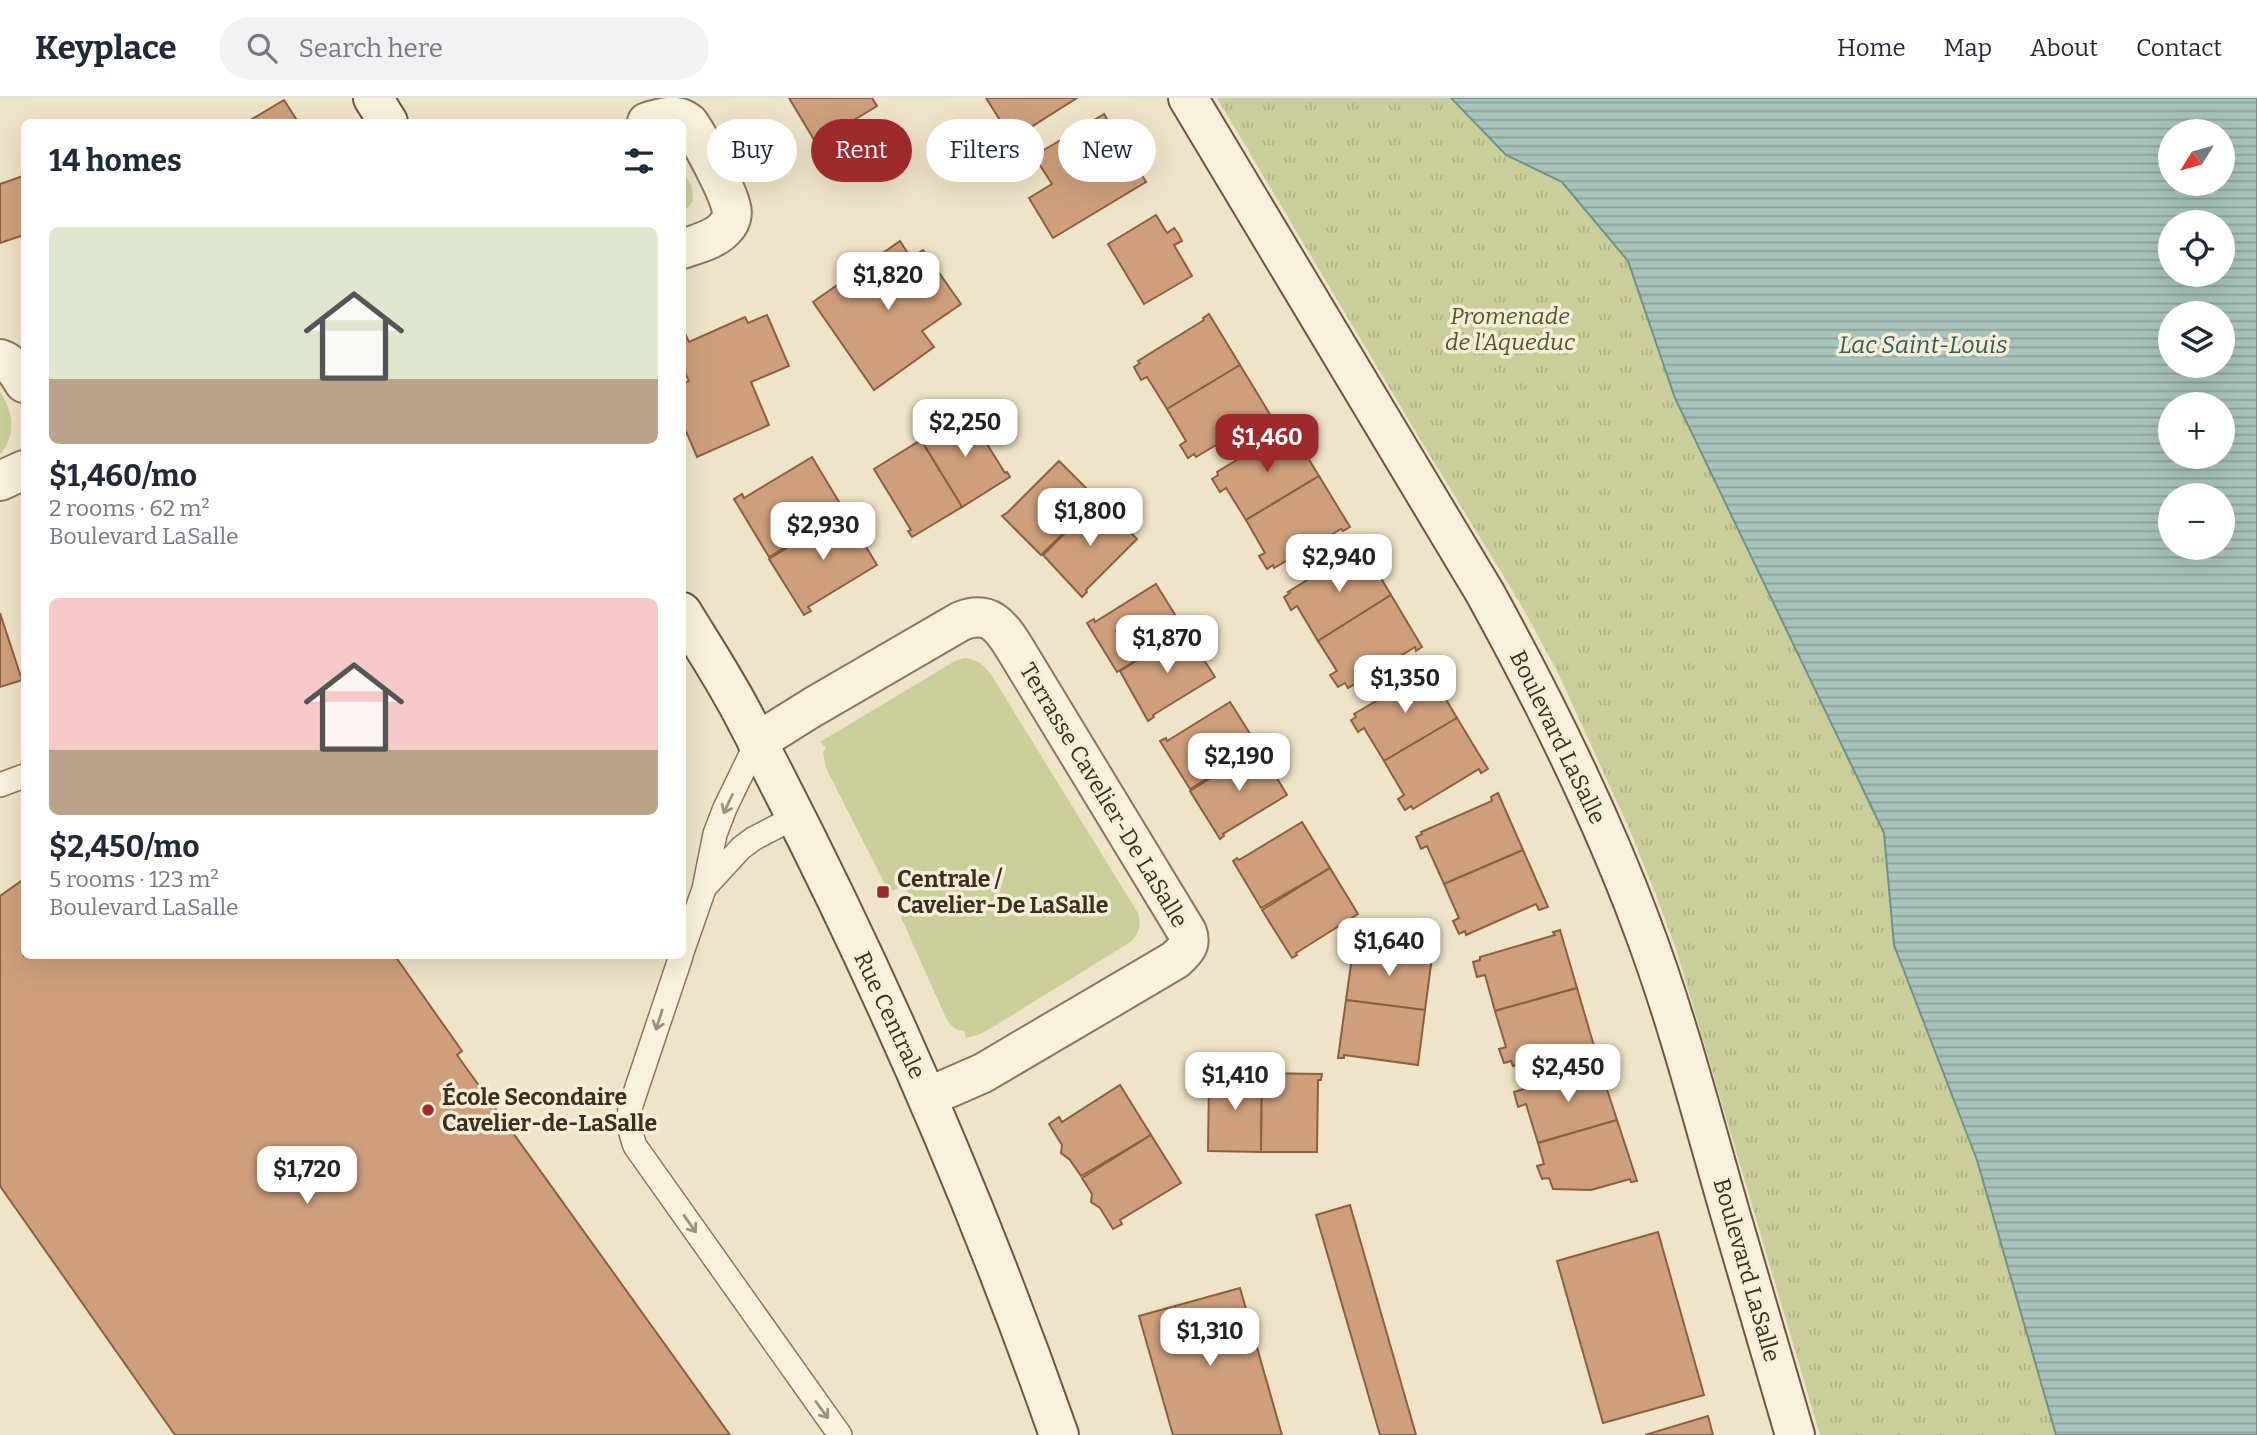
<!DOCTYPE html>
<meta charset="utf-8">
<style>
:root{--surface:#fff;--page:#f2f2f3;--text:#1f2937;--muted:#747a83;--line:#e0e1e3;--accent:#9e2a2b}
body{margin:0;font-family:Bitter,serif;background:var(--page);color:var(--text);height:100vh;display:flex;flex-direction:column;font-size:26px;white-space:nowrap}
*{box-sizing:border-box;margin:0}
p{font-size:23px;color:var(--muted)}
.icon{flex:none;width:38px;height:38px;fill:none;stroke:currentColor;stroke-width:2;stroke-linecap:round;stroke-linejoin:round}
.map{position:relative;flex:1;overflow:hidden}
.details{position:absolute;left:21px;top:21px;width:665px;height:840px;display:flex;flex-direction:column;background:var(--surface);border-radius:10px;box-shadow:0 7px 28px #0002}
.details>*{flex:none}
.hud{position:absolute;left:707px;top:21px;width:665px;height:63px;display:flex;gap:14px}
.needle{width:46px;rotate:233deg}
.controls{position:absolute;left:2158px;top:21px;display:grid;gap:14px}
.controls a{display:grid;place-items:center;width:77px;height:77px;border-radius:50%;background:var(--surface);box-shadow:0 7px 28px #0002;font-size:35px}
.price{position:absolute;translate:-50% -60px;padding:0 16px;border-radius:14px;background:#fff;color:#222;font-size:23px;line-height:46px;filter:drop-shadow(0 2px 4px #0008)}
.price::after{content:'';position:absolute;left:50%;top:42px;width:21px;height:16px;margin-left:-10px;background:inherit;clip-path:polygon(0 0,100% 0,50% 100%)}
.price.selected{background:var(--accent);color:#fff}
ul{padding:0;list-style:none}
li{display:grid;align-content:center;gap:14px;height:371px;padding:0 28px}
li span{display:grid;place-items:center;height:217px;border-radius:10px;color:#555}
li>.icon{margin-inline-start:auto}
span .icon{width:126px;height:126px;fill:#fffc;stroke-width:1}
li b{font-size:30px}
h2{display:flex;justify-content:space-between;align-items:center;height:84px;padding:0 28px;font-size:30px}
.pill{padding:0 24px;border-radius:32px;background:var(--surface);box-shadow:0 7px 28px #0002;font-size:24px;line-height:63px}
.pill.selected{background:var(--accent);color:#fff}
header{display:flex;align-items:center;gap:42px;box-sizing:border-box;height:98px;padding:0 35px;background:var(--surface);border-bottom:2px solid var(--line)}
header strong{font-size:33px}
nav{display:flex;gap:38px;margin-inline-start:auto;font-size:24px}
.search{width:490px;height:63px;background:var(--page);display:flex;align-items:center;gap:18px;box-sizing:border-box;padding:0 24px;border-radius:38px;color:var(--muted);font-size:26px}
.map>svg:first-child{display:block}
.grass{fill:#c9cf9b}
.park{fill:url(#park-tufts)}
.water{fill:url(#water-rules);stroke:#6f938a;stroke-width:2;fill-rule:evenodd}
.building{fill:#cf9f7d;stroke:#8d5f41;stroke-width:2}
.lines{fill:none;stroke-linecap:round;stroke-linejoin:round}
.lane-casing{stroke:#8d765c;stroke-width:26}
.street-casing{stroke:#8d765c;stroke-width:42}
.secondary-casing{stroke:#6f573f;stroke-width:42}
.lane{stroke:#faf1dc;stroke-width:23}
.street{stroke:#faf1dc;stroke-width:38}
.secondary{stroke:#faf1dc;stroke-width:38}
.oneway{stroke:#9c907e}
.poi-dot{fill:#9e2a2b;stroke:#f7eed8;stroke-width:2.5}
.labels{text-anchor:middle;stroke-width:7;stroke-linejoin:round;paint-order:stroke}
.park-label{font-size:23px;font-style:italic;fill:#4d5a26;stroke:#f7eed8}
.street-label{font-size:23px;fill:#3d2e20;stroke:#f7eed8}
.poi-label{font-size:23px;font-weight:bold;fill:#3d2e20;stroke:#f7eed8;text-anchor:start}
.water-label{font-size:24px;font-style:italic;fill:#2f5d5a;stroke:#f7eed8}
</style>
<header>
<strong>Keyplace</strong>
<div class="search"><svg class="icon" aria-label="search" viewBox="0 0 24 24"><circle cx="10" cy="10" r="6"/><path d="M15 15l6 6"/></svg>Search here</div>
<nav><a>Home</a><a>Map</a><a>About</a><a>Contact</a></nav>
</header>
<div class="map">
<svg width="2257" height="1337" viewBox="0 0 2257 1337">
<defs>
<pattern id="park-tufts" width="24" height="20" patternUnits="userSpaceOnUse" patternTransform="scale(1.75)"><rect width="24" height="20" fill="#c9cf9b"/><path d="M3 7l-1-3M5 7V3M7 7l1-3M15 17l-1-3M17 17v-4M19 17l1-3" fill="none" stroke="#aeb285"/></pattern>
<pattern id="water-rules" width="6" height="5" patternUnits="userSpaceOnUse" patternTransform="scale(1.75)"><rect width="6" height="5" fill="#a9c4bc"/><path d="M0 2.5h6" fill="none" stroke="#8ba098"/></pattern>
</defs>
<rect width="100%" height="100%" fill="#f0e4c8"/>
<g class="grass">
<polygon points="683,73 692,89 693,103 683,115"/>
<path d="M0 294C14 314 16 338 0 357Z"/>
<path d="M964 560C978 561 984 567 992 578L1138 815C1141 827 1140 833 1132 843L993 929 978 937 966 940 964 933C954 933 950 926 945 918L900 817 914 809 905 788 889 794 826 670 823 654 826 650 820 644 955 563Z"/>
</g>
<polygon class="park" points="1217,0 1451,0 1506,57 1562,84 1628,163 1675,300 1884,735 1894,848 1977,1062 2056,1337 1820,1337 1677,854 1656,797 1628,728 1558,575 1520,505 1423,346"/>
<path class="water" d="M1451 0H2257V1337H2056L1977 1062 1894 847 1884 735 1675 300 1628 163 1562 84 1506 57ZM2170 33H2222V86H2170ZM2170 124H2222V177H2170ZM2170 215H2222V268H2170ZM2170 306H2222V359H2170ZM2170 397H2222V450H2170Z"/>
<g class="building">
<polygon points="789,0 872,0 877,8 816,45"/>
<polygon points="986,0 1077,0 1012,41"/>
<polygon points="284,2 298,24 247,24"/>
<polygon points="1104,16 1146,84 1053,140 1029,100 1052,86 1034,58"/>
<polygon points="23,78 24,137 0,145 0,86"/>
<polygon points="1156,117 1167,135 1174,130 1178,135 1182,143 1174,147 1192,178 1144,206 1108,146"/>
<polygon points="900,143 911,160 923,152 961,206 922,233 934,249 874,292 813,204"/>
<polygon points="1209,216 1240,267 1167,311 1147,279 1141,282 1134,269 1140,265 1138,263 1204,222 1203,220"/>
<polygon points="767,217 789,268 751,284 769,327 697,359 682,324 682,286 689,283 682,268 682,229 689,244 745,219 748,225"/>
<polygon points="1240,267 1271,318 1264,322 1263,319 1196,359 1194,356 1188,360 1180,347 1186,343 1167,311"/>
<polygon points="967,314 1005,375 1007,374 1010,379 962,409 921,342"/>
<polygon points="1288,327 1319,378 1246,422 1226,390 1220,394 1212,381 1218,377 1217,374 1283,334 1281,332"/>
<polygon points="921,342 962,409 912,439 908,433 911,432 874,371"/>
<polygon points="812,359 845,414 769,459 734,401 742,396 744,400"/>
<polygon points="1059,363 1098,402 1041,457 1002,418 1008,414"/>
<polygon points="1319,378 1350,429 1343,433 1341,431 1274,470 1273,467 1267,471 1259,458 1265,455 1246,422"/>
<polygon points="1098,402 1137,441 1086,492 1087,494 1082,499 1043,457"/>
<polygon points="845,414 877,467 808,509 811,513 804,517 769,461"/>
<polygon points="1360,446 1391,497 1318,543 1297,508 1291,512 1284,499 1290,495 1288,494 1356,452 1354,450"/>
<polygon points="1156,486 1185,533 1117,574 1087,525 1094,521 1095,524"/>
<polygon points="1391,497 1422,549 1416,553 1415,549 1348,590 1345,585 1338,589 1330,577 1337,573 1318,543"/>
<polygon points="0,515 22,582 0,589"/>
<polygon points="1185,533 1215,579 1153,617 1154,619 1148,623 1120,573"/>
<polygon points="1426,568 1457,620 1384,663 1364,630 1358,634 1351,622 1356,619 1354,616 1422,576 1419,572"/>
<polygon points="1230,604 1259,650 1190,691 1160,643 1166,640 1167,643"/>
<polygon points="1457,620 1488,671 1481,675 1479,671 1413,711 1411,708 1405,712 1398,701 1404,697 1384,663"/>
<polygon points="1259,650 1287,697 1223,736 1224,738 1220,741 1190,693"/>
<polygon points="1498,695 1523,752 1444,786 1427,748 1421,751 1416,739 1422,736 1421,734 1492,703 1491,699"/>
<polygon points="1302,724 1330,770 1261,810 1233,763 1237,760 1239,762"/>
<polygon points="1523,752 1548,809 1539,812 1536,806 1466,837 1465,833 1459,836 1453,823 1459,820 1444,786"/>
<polygon points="1330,770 1358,816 1296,855 1297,857 1292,860 1262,812"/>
<polygon points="24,781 24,858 395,858 462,953 457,957 730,1337 175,1337 0,1088 0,798"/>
<polygon points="1560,832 1577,890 1495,913 1485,877 1477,879 1473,864 1480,862 1480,859 1555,837 1553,834"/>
<polygon points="1354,845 1360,846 1360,849 1432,859 1425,912 1346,902"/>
<polygon points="1577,890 1594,948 1587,950 1585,947 1513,968 1511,963 1504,965 1499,951 1506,949 1495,913"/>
<polygon points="1346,902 1425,912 1418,967 1344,957 1344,960 1338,960"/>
<polygon points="1598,964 1617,1022 1538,1045 1526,1006 1518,1009 1514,994 1594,970 1593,966"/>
<polygon points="1207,974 1262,975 1261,1054 1208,1053 1209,980 1207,980"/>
<polygon points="1262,975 1322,976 1321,982 1318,982 1317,1054 1261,1054"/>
<polygon points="1120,987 1151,1037 1081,1078 1070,1062 1061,1055 1062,1047 1049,1026 1059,1019 1062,1024"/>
<polygon points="1617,1022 1637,1083 1631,1084 1630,1081 1591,1092 1553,1091 1549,1080 1542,1081 1537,1068 1544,1066 1538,1045"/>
<polygon points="1151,1037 1181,1085 1120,1122 1122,1126 1113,1131 1100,1110 1091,1104 1092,1096 1082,1080"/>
<polygon points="1350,1107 1416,1337 1380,1337 1316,1117"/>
<polygon points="1658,1134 1704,1297 1603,1325 1557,1163"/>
<polygon points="1240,1190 1282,1337 1173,1337 1139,1218"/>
<polygon points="1708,1318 1713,1337 1645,1337"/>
</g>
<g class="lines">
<defs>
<g id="lane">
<polyline points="0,687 24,678"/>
<polyline points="706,788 741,750 753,741 795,719"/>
<polyline points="682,854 704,791 715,736 725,710 757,644"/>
<path d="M681 858 630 1010C628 1024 630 1034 635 1048L840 1337"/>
</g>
<g id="street">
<path d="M647 24C662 20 676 14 689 25 700 41 727 91 731 109 733 116 731 124 726 129 717 141 697 146 682 151"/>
<path d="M0 261C12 265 18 275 24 285"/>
<polyline points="0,383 24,372"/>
<path d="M757 644 813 609 961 523C989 512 1000 527 1014 549L1187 834C1192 847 1185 853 1175 862L983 975 928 999"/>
</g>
<g id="secondary">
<polyline points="373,0 388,24"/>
<path d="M1188 0 1485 495C1544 602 1598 710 1641 825 1676 917 1701 1014 1728 1108 1750 1185 1773 1261 1795 1337"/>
<path d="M682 514C704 550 728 586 747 624 868 853 973 1092 1059 1337"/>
</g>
</defs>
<use href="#lane" class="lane-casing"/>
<use href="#street" class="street-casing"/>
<use href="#secondary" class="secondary-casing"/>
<use href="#lane" class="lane"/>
<use href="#street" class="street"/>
<use href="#secondary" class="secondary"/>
</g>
<defs><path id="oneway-shaft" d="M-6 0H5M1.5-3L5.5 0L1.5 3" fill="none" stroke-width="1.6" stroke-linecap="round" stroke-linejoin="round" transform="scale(1.75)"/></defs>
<g class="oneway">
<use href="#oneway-shaft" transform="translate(728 706) rotate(115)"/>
<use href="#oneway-shaft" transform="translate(659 922) rotate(108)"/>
<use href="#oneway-shaft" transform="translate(690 1126) rotate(55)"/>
<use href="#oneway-shaft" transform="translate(822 1312) rotate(54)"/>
</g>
<g class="poi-dot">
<rect x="876" y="787" width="14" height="14" rx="3.5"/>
<circle cx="428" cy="1012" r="7"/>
</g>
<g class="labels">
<g class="park-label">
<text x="1510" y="226">Promenade<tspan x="1510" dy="26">de l'Aqueduc</tspan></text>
</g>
<g class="street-label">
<text transform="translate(1558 639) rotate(64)" y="8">Boulevard LaSalle</text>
<text transform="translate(1104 697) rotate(59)" y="8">Terrasse Cavelier-De LaSalle</text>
<text transform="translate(890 917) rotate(65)" y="8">Rue Centrale</text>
<text transform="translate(1747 1172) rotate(74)" y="8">Boulevard LaSalle</text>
</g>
<g class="poi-label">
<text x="897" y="789">Centrale /<tspan x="897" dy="26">Cavelier-De LaSalle</tspan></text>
<text x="442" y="1007">École Secondaire<tspan x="442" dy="26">Cavelier-de-LaSalle</tspan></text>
</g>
<g class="water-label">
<text x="1923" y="255">Lac Saint-Louis</text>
</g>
</g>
</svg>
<div class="controls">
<a><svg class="needle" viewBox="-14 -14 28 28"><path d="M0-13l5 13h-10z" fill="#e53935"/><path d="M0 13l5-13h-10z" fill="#747a83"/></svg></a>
<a><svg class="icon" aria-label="locate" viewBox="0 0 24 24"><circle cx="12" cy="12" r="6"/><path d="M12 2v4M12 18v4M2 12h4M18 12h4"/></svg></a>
<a><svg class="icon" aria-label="layers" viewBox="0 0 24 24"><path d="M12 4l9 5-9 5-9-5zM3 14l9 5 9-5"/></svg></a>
<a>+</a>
<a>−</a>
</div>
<b class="price" style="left:888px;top:214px">$1,820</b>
<b class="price" style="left:965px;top:361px">$2,250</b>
<b class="price selected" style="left:1267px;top:376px">$1,460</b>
<b class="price" style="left:1090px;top:450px">$1,800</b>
<b class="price" style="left:823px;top:464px">$2,930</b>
<b class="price" style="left:1339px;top:496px">$2,940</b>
<b class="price" style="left:1167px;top:577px">$1,870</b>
<b class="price" style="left:1405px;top:617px">$1,350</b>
<b class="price" style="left:1239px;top:695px">$2,190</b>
<b class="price" style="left:1389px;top:880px">$1,640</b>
<b class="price" style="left:1568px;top:1006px">$2,450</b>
<b class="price" style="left:1235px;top:1014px">$1,410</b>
<b class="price" style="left:307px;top:1108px">$1,720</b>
<b class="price" style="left:1210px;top:1270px">$1,310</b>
<div class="hud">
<a class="pill">Buy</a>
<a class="pill selected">Rent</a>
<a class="pill">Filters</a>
<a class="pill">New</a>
</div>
<section class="details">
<h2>14 homes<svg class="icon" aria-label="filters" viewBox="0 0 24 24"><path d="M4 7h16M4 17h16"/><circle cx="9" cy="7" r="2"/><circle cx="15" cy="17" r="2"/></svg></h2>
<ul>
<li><span style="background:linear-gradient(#dfe7d0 70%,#b9a48a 0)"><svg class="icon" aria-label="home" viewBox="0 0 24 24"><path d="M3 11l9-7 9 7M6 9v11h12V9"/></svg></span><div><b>$1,460/mo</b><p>2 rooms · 62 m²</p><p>Boulevard LaSalle</p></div></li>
<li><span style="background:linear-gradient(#f6c9c9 70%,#b9a48a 0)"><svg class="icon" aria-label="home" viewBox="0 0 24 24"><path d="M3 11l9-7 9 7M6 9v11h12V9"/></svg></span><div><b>$2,450/mo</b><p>5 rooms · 123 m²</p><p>Boulevard LaSalle</p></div></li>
</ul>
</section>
</div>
